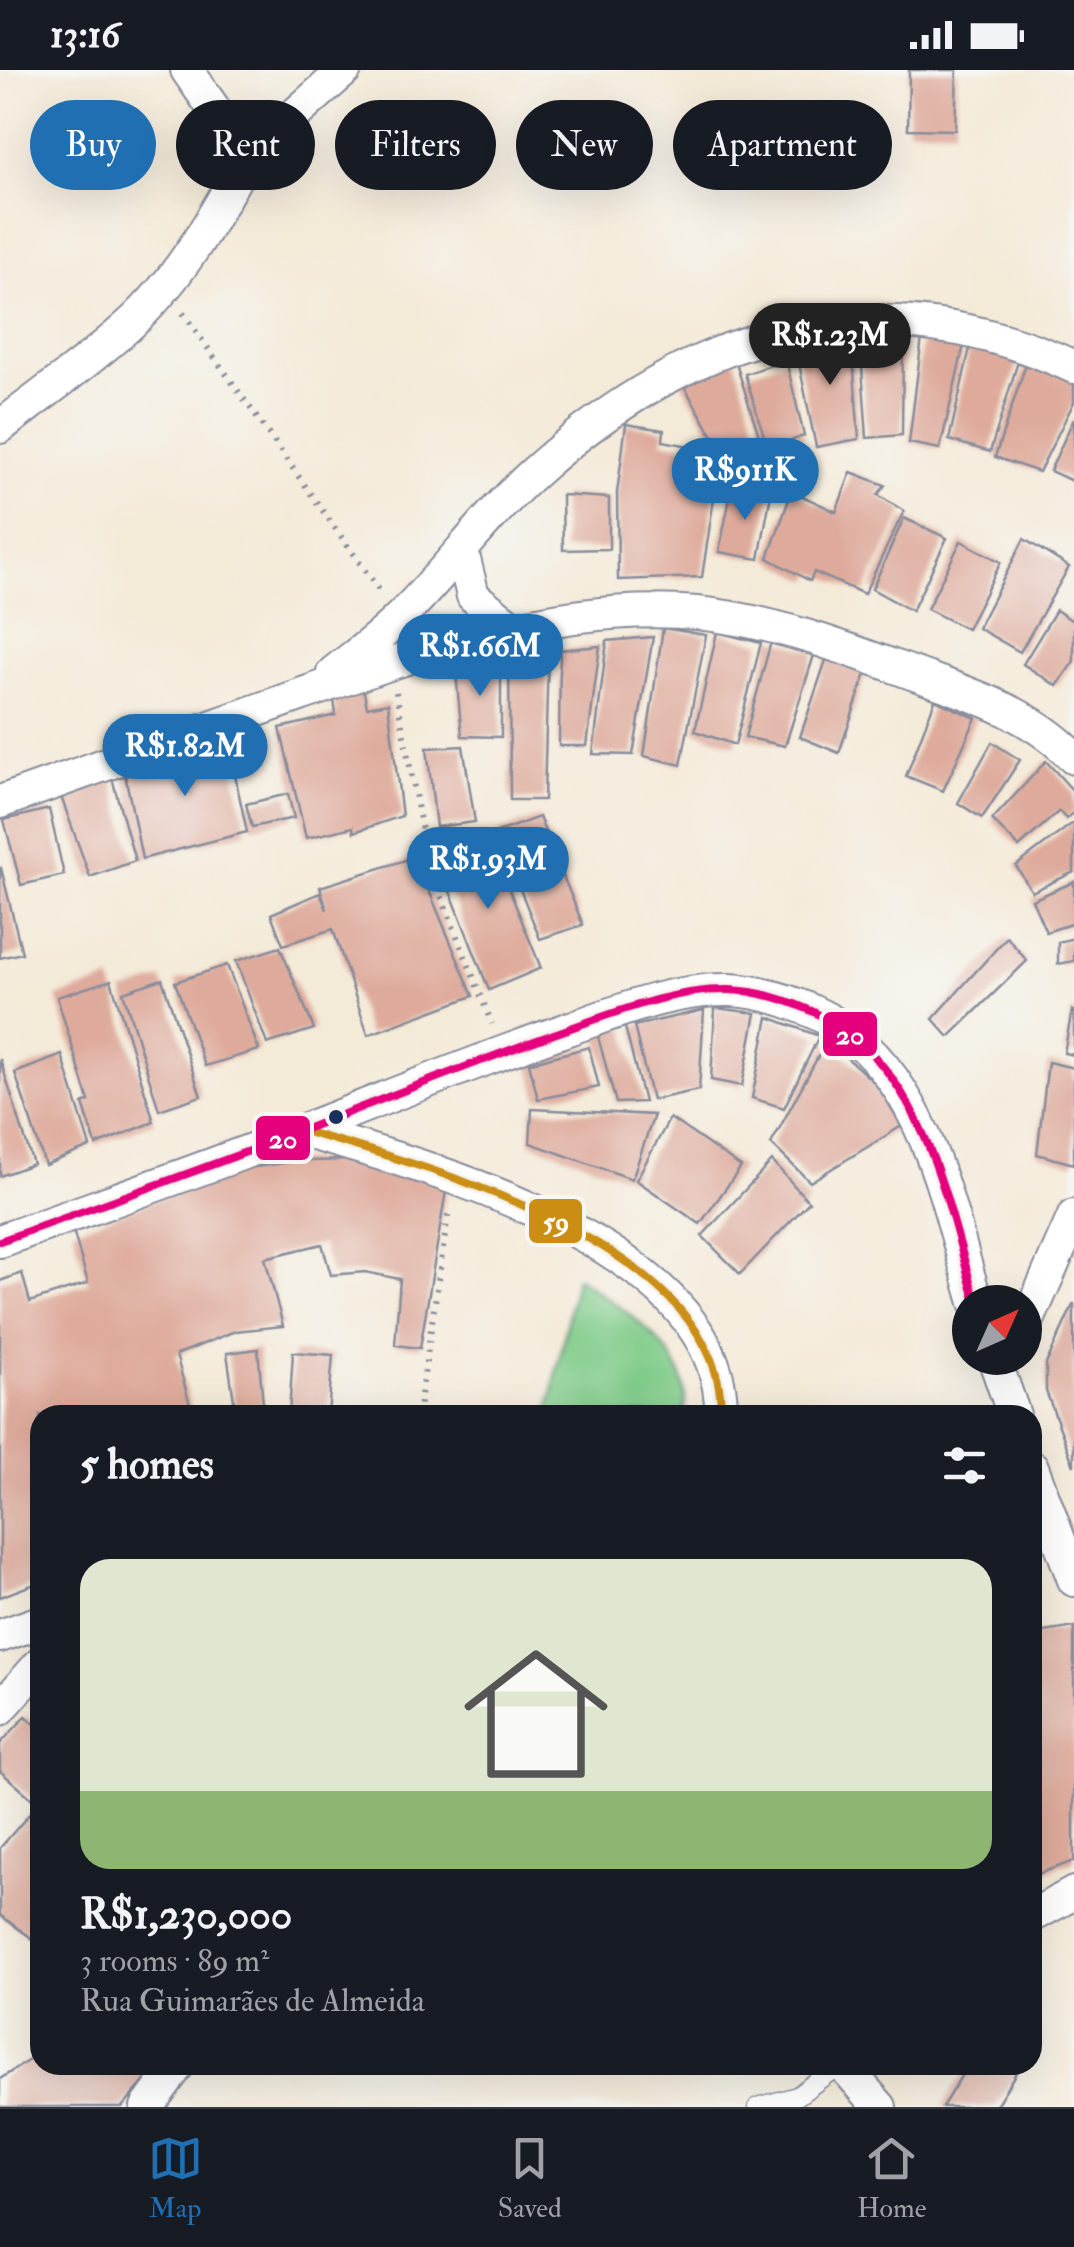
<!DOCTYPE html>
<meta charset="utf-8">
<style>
:root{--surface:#171b24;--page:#242831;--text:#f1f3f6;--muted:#9ea1a6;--line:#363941;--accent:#1f6fb2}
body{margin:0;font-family:"IM FELL Double Pica",serif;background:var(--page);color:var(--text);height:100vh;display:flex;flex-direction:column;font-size:38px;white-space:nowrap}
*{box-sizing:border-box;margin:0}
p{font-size:32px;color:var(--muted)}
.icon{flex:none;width:55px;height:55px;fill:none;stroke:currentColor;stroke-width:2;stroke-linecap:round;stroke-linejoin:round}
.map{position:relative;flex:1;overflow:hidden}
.panel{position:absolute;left:30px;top:1335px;width:1012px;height:670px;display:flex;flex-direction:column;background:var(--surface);border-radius:30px;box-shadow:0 10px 40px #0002}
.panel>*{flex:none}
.banner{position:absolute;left:30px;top:30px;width:1015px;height:90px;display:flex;gap:20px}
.needle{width:65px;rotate:45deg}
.controls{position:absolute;left:952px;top:1215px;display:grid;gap:20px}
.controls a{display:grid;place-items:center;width:90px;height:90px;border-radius:50%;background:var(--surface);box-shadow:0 10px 40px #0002;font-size:50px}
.price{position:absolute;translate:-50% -85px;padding:0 22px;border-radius:35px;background:var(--accent);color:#fff;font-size:32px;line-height:65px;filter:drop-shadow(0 2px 5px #0008)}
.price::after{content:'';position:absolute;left:50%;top:60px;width:30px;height:22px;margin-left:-15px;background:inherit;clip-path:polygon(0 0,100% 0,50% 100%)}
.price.on{background:#222;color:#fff}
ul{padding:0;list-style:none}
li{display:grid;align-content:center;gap:20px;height:530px;padding:0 50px}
li span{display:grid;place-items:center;height:310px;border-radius:30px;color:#555}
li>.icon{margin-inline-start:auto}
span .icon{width:180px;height:180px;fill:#fffc;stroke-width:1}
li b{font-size:42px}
h2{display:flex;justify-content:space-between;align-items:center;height:120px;padding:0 50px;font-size:42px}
.tag{padding:0 35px;border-radius:45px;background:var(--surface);box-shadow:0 10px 40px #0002;font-size:35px;line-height:90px}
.tag.on{background:var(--accent);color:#fff}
.status{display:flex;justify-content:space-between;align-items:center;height:70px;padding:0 50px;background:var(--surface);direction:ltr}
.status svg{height:28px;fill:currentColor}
.menu{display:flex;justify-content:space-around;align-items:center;height:140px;border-top:2px solid var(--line);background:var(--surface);font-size:28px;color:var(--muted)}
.menu a{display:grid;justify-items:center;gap:5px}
.menu .on{color:var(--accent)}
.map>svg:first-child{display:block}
.green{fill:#81cc8a;stroke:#4e7e74;stroke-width:2.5}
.building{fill:#deaa9b}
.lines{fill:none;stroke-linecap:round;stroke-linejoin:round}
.lane-casing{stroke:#888c9b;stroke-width:21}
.street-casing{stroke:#888c9b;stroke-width:36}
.path{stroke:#888c9b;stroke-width:6;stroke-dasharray:2.5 8;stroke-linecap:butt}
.lane{stroke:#fff;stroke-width:18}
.street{stroke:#fff;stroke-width:32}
.bus-1-casing{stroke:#f6f6f2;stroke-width:15}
.bus-2-casing{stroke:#f6f6f2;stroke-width:15}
.bus-1{stroke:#cb8e13;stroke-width:8}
.bus-2{stroke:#e5007d;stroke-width:8}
.bus-dot{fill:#1b2f5e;stroke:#f6f6f2;stroke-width:4}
.line-badge{stroke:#f6f6f2;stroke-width:4}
.badge-label{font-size:28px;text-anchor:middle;font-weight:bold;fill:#fff}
</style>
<div class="status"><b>13:16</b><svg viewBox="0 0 49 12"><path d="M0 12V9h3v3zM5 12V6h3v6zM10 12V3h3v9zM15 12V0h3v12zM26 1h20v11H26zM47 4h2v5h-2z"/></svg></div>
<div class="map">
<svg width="1074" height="2037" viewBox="0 0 1074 2037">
<rect width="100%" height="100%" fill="#f6f6f2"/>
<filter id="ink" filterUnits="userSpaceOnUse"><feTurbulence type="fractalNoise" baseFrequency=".01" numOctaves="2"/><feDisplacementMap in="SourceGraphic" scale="20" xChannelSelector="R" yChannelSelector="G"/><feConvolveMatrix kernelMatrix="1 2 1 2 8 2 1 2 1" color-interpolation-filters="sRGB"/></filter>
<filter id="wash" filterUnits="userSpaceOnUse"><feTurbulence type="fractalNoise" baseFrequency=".0048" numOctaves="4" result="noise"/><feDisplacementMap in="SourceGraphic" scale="40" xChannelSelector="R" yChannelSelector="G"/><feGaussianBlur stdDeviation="2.25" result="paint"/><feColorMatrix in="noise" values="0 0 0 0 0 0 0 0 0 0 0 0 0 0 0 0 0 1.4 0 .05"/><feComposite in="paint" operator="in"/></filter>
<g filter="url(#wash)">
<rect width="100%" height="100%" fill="#f4ead8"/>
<path class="green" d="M576 1207C617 1235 700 1284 683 1345H548Z"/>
<g id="blocks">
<g class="building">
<polygon points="909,0 957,0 955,60 908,59"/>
<polygon points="851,262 859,369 816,377 795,274"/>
<polygon points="922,267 964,275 940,379 909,373"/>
<polygon points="903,269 902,365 867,368 860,270"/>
<polygon points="972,269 1020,285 990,382 949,370"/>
<polygon points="1029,285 1074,305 1074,332 1039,402 995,387"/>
<polygon points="734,287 765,385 733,401 681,311"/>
<polygon points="786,290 804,366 768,379 745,304"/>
<polygon points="1074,348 1074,412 1050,401"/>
<polygon points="626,354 664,360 663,371 721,382 702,507 618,510 617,423"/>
<polygon points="851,402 885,415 878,425 904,441 864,524 814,502 810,511 768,488 792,421 836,442"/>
<polygon points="732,418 771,424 759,489 719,482"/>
<polygon points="562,425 609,428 609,479 563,480"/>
<polygon points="904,448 947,468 912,541 872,519"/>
<polygon points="1024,469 1069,497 1020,582 978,558"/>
<polygon points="961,471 1001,492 967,559 927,539"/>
<polygon points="1056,540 1074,552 1074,591 1057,616 1023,594"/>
<polygon points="663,558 706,565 681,695 644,686"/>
<polygon points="717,562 761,573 735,675 695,661"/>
<polygon points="653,567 633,685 593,684 607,571"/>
<polygon points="772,568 815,582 785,676 745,667"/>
<polygon points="600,576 587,676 559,676 560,580"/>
<polygon points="509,583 548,587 544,730 510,730"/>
<polygon points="828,584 868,598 839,683 800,667"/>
<polygon points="455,592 501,595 501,667 462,666"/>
<polygon points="362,613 367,637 388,633 402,746 354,762 353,757 306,768 280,658 336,645 333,622"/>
<polygon points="935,630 976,648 943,721 906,706"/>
<polygon points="227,668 247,762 142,789 124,699"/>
<polygon points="992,672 1020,690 982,748 958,733"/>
<polygon points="463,676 475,752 436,757 427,678"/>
<polygon points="1046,691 1074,722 1074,742 1066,749 1059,741 1019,777 992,750"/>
<polygon points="110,701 135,791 90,807 59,721"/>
<polygon points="288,724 294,748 252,757 246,734"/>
<polygon points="49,739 64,805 21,815 4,750"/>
<polygon points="539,747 583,855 540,869 497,762"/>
<polygon points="1074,752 1074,802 1032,822 1016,796"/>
<polygon points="487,765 541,898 489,920 435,783"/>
<polygon points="415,787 473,926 368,965 333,859 283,875 271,844 320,823 327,840 320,817"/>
<polygon points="1,798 22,883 0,888 0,799"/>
<polygon points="1074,812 1074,853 1046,862 1032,830"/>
<polygon points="1007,867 1027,891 949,967 933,949"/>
<polygon points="1074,868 1074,891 1058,894 1058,872"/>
<polygon points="280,877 314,959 267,974 236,891"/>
<polygon points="227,895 259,980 205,996 175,912"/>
<polygon points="162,909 201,1026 159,1040 123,922"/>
<polygon points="111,910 154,1052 96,1075 83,1034 89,1031 57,927"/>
<polygon points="715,938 756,943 742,1016 711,1010"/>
<polygon points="704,940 699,1020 652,1030 634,956"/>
<polygon points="1072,940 1074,941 1074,985 1064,983"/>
<polygon points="768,947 819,966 784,1038 752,1028"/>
<polygon points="625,957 644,1032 616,1033 597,963"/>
<polygon points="827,970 874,1012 905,1054 810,1112 771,1074"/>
<polygon points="589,977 599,1017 538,1029 529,993"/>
<polygon points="62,985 90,1077 45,1095 15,1003"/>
<polygon points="0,989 33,1094 0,1106"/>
<polygon points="1048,992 1074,998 1074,1094 1037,1084"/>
<polygon points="532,1039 654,1045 632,1109 530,1073"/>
<polygon points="670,1048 741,1097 700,1154 636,1110"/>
<polygon points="362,1090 447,1115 420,1278 395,1275 400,1209 365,1202 331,1205 322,1174 265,1188 283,1256 235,1261 176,1285 193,1345 40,1345 40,1512 0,1527 0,1211 22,1203 30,1232 88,1213 73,1160 242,1099 299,1091"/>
<polygon points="772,1091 809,1132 740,1204 702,1166"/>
<polygon points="1074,1233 1074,1396 1046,1321 1046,1294"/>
<polygon points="258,1279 264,1345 236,1345 227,1283"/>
<polygon points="293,1282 333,1285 328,1345 289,1345"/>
<polygon points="1074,1557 1074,1791 1032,1806 1032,1564"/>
<polygon points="26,1646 40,1659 37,1872 0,1845 0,1778 38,1734 0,1701 0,1674"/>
<polygon points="40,1983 40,1995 159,1995 122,2037 0,2037 0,2009"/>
<polygon points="968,1995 1008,1995 1017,2001 995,2037 942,2037"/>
</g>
</g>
</g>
<g filter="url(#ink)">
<use href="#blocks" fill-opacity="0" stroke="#888c9b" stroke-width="2.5"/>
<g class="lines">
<defs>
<polyline id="lane" points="758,2037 797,2026 839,1995"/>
<g id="street">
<polyline points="187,0 247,87 345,0"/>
<path d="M0 357C42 324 87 293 127 257 179 211 214 147 247 87"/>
<polyline points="462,481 473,526 511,556"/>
<path d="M333 603C354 586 378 569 397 550 446 503 486 445 537 400 695 259 876 205 1074 297"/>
<path d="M0 732C100 697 200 661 300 625 428 580 557 531 697 543 767 550 835 574 901 599 960 621 1030 640 1074 688"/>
<path d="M303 1061C429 1097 726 1177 721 1345"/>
<path d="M0 1171C102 1134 205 1099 306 1059 393 1025 479 990 568 959 620 941 672 919 729 920 770 921 823 941 855 968 931 1031 949 1143 976 1232"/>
<polyline points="1025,1257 1074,1146"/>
<polyline points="994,1288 1014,1345"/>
<polyline points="1032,1397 1074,1510"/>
<polyline points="0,1566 40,1552"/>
<polyline points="0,1639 40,1594"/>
<polyline points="1032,1846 1074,1823"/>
<polyline points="843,1995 880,2037"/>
<polyline points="147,2037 178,1995"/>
</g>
</defs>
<use href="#lane" class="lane-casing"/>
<use href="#street" class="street-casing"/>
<g class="path">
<polyline points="183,243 381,523"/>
<polyline points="396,622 428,793 492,954"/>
<polyline points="418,1345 449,1139"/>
</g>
<use href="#lane" class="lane"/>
<use href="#street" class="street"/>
<defs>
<path id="bus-1" d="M303 1061C429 1097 726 1177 721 1345"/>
<path id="bus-2" d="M0 1171C102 1134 205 1099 306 1059 393 1025 479 990 568 959 620 941 672 919 729 920 770 921 823 941 855 968 931 1031 949 1143 976 1232"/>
</defs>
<use href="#bus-1" class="bus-1-casing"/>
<use href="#bus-2" class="bus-2-casing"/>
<use href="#bus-1" class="bus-1"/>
<use href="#bus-2" class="bus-2"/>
</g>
</g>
<circle class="bus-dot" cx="336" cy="1047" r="9"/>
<g class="line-badge">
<rect x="821" y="940" width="58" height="48" rx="10" fill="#e5007d"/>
<rect x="254" y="1044" width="58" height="48" rx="10" fill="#e5007d"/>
<rect x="527" y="1127" width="57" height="48" rx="10" fill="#cb8e13"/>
</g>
<g class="badge-label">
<text x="850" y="974">20</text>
<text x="283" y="1078">20</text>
<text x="556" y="1161">59</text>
</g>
</svg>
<div class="controls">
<a><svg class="needle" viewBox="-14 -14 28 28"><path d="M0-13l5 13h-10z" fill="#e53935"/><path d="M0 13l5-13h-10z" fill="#9ea1a6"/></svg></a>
</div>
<b class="price on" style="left:830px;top:318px">R$1.23M</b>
<b class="price" style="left:745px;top:453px">R$911K</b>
<b class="price" style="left:480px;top:629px">R$1.66M</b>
<b class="price" style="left:185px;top:729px">R$1.82M</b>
<b class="price" style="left:488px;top:842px">R$1.93M</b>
<div class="banner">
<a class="tag on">Buy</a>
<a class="tag">Rent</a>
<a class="tag">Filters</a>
<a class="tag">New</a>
<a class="tag">Apartment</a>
</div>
<section class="panel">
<h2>5 homes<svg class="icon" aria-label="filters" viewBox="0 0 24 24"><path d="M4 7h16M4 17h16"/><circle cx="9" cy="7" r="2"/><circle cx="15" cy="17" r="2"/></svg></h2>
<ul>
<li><span style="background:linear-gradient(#dfe7d0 75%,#8fb573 0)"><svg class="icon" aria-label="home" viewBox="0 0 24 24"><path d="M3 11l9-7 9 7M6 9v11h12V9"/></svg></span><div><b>R$1,230,000</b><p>3 rooms · 89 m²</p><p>Rua Guimarães de Almeida</p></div></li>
</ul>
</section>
</div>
<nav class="menu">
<a class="on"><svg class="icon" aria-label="map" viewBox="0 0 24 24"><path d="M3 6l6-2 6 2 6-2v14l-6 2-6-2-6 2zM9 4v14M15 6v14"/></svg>Map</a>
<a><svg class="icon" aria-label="saved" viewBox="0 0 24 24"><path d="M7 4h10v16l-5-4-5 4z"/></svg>Saved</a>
<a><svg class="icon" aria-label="home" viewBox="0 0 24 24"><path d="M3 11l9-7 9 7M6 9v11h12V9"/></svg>Home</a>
</nav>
